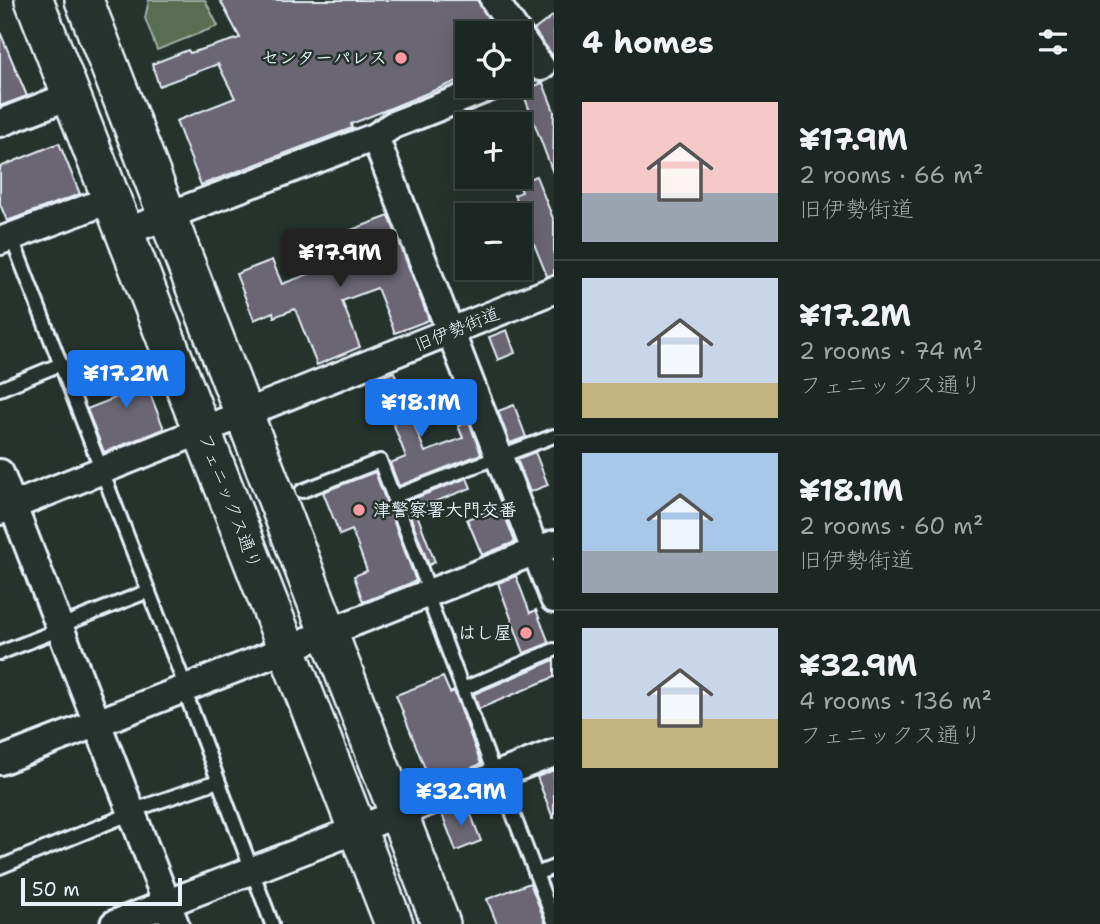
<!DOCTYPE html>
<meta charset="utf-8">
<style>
:root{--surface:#1c2622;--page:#29322f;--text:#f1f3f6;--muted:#a0a5a5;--line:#3a4340;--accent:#1a73e8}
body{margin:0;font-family:"Shantell Sans","Klee One",sans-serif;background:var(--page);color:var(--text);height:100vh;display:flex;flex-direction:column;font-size:26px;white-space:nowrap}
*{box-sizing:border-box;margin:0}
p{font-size:23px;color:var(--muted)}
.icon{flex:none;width:38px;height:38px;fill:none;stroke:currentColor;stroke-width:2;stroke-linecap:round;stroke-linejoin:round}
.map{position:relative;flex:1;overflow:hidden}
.panel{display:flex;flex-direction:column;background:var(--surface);width:546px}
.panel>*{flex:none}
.controls{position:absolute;left:455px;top:21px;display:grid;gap:14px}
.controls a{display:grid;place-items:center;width:77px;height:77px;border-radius:0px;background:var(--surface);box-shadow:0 7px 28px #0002,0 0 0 2px var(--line);font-size:35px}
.scale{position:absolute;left:21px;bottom:18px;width:161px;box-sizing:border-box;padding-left:7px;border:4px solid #e8f1f8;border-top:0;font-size:19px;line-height:24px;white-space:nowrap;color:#e8f1f8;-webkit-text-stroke:5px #26332d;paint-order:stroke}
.price{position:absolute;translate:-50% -60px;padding:0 16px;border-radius:7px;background:var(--accent);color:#fff;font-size:23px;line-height:46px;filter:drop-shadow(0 2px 4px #0008)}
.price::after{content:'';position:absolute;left:50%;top:42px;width:21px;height:16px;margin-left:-10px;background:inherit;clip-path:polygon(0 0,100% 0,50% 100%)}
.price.current{background:#222;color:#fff}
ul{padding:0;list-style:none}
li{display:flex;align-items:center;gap:21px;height:175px;padding:0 28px}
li+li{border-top:2px solid var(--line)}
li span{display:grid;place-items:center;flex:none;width:196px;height:140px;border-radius:0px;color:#555}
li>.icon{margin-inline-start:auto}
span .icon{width:84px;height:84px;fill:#fffc;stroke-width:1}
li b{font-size:30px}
h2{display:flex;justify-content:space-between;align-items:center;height:84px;padding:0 28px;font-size:30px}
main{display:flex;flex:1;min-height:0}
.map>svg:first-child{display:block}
.green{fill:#596d51;stroke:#a0afa4;stroke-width:2}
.building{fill:#6a6672;stroke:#e8f1f8;stroke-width:2}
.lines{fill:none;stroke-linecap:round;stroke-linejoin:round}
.lane-casing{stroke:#e8f1f8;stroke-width:18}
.street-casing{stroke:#e8f1f8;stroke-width:32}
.secondary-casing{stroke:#e8f1f8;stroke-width:42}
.lane{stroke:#26332d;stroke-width:12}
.street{stroke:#26332d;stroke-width:26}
.secondary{stroke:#26332d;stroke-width:37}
.poi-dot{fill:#ff9aa2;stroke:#26332d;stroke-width:2.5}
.labels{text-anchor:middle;stroke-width:5;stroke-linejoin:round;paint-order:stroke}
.poi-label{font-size:18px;font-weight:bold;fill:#e8f1f8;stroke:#26332d;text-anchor:end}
.street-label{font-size:18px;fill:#e8f1f8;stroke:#26332d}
</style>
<main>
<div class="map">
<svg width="554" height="924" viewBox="0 0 554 924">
<rect width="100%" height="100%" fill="#26332d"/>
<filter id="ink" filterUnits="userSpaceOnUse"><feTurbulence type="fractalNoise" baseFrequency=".0143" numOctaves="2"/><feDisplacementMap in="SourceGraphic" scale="14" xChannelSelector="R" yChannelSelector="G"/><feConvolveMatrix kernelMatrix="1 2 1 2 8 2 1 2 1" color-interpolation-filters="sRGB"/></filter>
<g filter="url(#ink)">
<polygon class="green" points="149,0 205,0 218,26 157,50 145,18"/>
<g class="building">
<polygon points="220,0 477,0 498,33 467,33 467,77 351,124 352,128 201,185 176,121 235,98 218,64 159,86 152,64 188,50 190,53 240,38"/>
<polygon points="554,15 554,57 534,30"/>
<polygon points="0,32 27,96 0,106"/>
<polygon points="543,83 554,111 553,173 522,90"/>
<polygon points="59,143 80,194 7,221 0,204 0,167"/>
<polygon points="536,176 554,221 554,275 547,276 514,195 522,192 518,183"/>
<polygon points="389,216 429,320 395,333 377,288 342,301 360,347 317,365 295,309 274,317 273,312 254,320 236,274 272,260 282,284 331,266 321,241"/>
<polygon points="507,330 515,353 498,360 489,337"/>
<polygon points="137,361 164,429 104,452 87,409 115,398 105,374"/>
<polygon points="394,372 425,452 463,438 458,426 469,422 481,454 399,486 390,463 406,457 376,379"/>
<polygon points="514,405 526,437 510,443 498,411"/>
<polygon points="535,452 548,485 530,492 517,459"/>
<polygon points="375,472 416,581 363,602 354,576 367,571 352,530 340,535 323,492"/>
<polygon points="467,478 471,488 415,509 435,562 429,565 405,502"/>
<polygon points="501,506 515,542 482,555 467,519"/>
<polygon points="516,576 530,613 536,610 549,643 524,653 498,583"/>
<polygon points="554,660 554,677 479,709 474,694"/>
<polygon points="443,677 450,693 454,691 481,764 431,784 396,695"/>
<polygon points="554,770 554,818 553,818 537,777"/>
<polygon points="467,804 481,841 456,851 442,814"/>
<polygon points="530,883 546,924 497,924 487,899"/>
</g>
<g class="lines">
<defs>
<g id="lane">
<polyline points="11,236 186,688"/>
<polyline points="0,389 61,364"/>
<polyline points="302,491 380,461 430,593"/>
<polyline points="393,497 554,436"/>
<polyline points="427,594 495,776"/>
<polyline points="60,626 149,591"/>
<polyline points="0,653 61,629"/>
<polyline points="184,689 272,924"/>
<polyline points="463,689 554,650"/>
<polyline points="498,775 554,921"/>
<polyline points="131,811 218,781"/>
<polyline points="0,867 132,813"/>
<polyline points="536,874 554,867"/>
</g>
<g id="street">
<polyline points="494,0 517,33"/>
<polyline points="520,37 541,67"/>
<polyline points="0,123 72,95"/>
<polyline points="375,137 554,599"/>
<polyline points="125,232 375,137 393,125 493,86"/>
<polyline points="0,241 112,199"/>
<polyline points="0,473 175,924"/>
<polyline points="0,511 554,290"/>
<polyline points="0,761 554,544"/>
<polyline points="114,924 554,753"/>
</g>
<g id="secondary">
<polyline points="34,0 394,924"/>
<polyline points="84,0 441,924"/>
</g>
</defs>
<use href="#lane" class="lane-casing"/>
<use href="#street" class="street-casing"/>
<use href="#secondary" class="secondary-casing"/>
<use href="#lane" class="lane"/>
<use href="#street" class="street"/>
<use href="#secondary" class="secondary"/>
</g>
</g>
<g class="poi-dot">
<circle cx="401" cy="58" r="7"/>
<circle cx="359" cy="510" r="7"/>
<circle cx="526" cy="633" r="7"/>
</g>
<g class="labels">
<g class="poi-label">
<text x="387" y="64">センターパレス</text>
<text x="373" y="516" text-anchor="start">津警察署大門交番</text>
<text x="512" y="639">はし屋</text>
</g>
<g class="street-label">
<text transform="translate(457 329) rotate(-22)" y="6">旧伊勢街道</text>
<text transform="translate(230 501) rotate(69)" y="6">フェニックス通り</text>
</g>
</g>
</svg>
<div class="controls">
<a><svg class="icon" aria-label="locate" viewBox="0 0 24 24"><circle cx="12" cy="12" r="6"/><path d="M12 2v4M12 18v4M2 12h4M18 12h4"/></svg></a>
<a>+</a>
<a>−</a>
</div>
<div class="scale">50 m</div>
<b class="price current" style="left:340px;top:289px">¥17.9M</b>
<b class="price" style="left:126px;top:410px">¥17.2M</b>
<b class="price" style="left:421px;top:439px">¥18.1M</b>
<b class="price" style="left:461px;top:828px">¥32.9M</b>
</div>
<section class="panel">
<h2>4 homes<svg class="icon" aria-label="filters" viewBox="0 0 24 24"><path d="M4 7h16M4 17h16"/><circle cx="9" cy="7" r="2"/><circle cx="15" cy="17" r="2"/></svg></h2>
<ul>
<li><span style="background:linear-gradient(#f6c9c9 65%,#9aa5b1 0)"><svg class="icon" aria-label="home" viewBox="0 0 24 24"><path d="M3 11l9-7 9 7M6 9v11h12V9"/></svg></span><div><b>¥17.9M</b><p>2 rooms · 66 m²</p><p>旧伊勢街道</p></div></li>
<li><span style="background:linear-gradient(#c9d6e8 75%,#c2b280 0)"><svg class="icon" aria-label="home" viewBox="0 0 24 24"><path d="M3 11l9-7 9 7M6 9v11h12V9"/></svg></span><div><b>¥17.2M</b><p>2 rooms · 74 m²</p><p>フェニックス通り</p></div></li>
<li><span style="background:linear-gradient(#a9c7e8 70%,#9aa5b1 0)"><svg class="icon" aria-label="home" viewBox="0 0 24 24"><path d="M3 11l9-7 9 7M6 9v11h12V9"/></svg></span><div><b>¥18.1M</b><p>2 rooms · 60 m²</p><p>旧伊勢街道</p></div></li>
<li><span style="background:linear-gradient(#c9d6e8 65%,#c2b280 0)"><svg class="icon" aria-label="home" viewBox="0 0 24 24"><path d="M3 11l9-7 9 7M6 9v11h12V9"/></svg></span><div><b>¥32.9M</b><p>4 rooms · 136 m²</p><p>フェニックス通り</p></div></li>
</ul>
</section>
</main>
